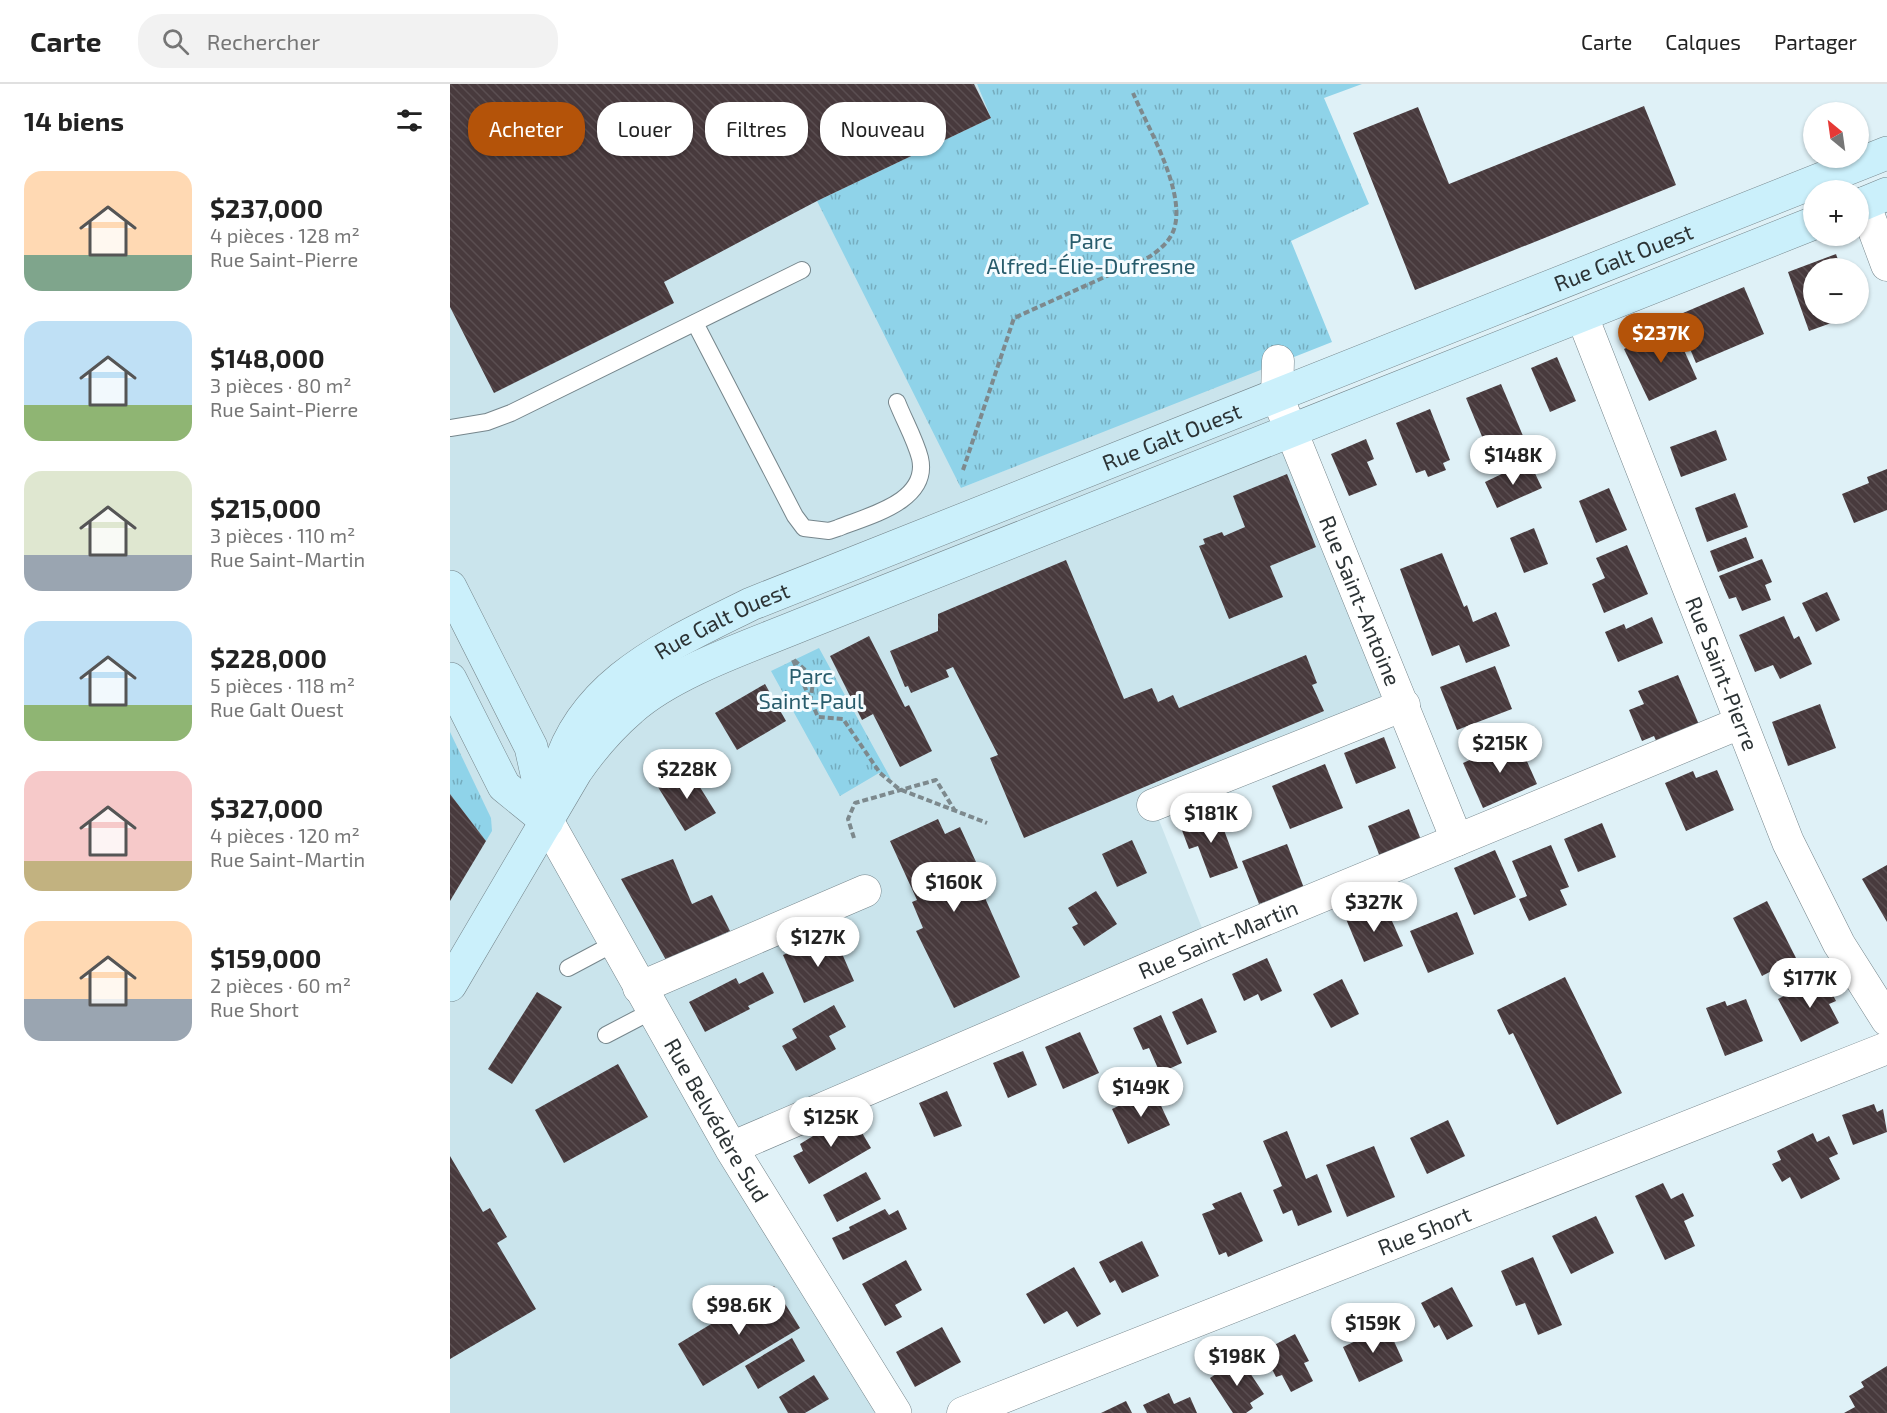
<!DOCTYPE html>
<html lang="fr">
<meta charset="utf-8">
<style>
:root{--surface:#fff;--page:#f2f2f2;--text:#222;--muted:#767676;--line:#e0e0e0;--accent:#b45309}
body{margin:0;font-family:"Exo 2",sans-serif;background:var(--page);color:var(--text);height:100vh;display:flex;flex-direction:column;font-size:22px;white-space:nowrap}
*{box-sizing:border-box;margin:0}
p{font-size:20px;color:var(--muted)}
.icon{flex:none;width:33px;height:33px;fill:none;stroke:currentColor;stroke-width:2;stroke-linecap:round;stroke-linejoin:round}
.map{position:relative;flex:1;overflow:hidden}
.side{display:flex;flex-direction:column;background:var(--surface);width:450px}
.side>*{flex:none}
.top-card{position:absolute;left:18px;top:18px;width:570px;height:54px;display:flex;gap:12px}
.needle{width:39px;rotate:331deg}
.fabs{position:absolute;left:1353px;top:18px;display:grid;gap:12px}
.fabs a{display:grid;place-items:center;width:66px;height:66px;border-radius:50%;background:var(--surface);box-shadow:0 2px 4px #0004;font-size:30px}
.price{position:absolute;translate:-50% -51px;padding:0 14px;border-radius:21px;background:#fff;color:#222;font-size:20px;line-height:39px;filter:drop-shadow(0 2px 3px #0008)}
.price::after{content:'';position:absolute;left:50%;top:36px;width:18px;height:14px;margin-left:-9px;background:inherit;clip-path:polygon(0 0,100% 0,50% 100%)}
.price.selected{background:var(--accent);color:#fff}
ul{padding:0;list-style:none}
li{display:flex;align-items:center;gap:18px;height:150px;padding:0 24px}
li span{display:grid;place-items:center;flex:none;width:168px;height:120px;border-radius:18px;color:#555}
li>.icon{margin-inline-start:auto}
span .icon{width:72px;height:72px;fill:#fffc;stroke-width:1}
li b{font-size:26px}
h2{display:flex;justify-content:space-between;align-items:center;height:72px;padding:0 24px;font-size:26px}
.tag{padding:0 21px;border-radius:24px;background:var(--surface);box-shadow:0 2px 4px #0004;font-size:21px;line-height:54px}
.tag.selected{background:var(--accent);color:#fff}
header{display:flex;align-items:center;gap:36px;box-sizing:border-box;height:84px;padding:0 30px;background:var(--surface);border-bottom:2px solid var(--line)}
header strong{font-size:28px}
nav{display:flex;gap:33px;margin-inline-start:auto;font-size:21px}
.search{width:420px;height:54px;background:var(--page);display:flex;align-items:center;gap:15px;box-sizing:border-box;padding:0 21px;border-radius:24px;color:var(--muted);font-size:22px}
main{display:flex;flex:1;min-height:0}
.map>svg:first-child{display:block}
.built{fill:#cae4ec}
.grass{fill:url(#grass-tufts)}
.building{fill:url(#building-back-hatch)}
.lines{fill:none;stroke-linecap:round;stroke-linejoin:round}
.service-casing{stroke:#76868c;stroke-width:18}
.minor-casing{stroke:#76868c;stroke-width:33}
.tertiary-casing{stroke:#76868c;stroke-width:34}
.secondary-casing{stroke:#76868c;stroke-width:34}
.path{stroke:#7d898d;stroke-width:4;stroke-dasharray:6 3;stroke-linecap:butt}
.service{stroke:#fff;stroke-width:16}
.minor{stroke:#fff;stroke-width:32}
.tertiary{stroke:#fff;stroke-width:33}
.secondary{stroke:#cbf0fb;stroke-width:33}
.labels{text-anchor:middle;stroke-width:6;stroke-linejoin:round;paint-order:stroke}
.park-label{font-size:22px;fill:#285c6c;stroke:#f5fcff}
.street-label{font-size:22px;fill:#2c3335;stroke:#f5fcff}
</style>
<header>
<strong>Carte</strong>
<div class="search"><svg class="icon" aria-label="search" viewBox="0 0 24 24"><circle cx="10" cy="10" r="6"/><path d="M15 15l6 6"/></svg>Rechercher</div>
<nav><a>Carte</a><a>Calques</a><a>Partager</a></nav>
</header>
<main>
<section class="side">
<h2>14 biens<svg class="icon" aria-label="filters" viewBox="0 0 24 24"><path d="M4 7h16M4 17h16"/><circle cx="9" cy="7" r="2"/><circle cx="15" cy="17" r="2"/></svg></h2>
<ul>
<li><span style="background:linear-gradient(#ffd9b3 70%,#7fa58c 0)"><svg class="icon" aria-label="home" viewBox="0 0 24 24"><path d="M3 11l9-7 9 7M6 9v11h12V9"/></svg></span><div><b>$237,000</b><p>4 pièces · 128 m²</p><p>Rue Saint-Pierre</p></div></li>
<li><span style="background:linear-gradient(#bfe0f5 70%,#8fb573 0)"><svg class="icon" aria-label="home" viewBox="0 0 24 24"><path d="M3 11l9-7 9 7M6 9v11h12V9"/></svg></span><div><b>$148,000</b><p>3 pièces · 80 m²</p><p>Rue Saint-Pierre</p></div></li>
<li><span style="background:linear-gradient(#dfe7d0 70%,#9aa5b1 0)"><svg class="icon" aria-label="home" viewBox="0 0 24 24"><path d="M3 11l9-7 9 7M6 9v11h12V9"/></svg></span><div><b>$215,000</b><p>3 pièces · 110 m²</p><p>Rue Saint-Martin</p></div></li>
<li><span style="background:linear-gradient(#bfe0f5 70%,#8fb573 0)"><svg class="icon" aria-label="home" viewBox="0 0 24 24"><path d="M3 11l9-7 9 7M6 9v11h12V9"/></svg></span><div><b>$228,000</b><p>5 pièces · 118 m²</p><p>Rue Galt Ouest</p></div></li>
<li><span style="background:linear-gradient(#f6c9c9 75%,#c2b280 0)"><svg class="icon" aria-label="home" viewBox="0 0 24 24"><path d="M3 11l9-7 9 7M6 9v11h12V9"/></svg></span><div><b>$327,000</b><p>4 pièces · 120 m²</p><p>Rue Saint-Martin</p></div></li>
<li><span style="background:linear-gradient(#ffd9b3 65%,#9aa5b1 0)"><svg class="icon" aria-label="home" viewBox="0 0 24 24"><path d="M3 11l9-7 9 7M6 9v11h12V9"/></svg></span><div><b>$159,000</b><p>2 pièces · 60 m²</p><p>Rue Short</p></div></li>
</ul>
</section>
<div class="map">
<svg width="1437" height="1329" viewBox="0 0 1437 1329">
<defs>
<pattern id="grass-tufts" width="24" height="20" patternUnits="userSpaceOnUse" patternTransform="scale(1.5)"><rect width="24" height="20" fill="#8fd3e9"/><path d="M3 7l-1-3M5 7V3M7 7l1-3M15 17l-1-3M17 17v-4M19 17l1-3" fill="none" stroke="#75acbe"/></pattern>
<pattern id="building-back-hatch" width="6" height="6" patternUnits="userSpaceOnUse" patternTransform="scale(1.5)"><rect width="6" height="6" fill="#483a3d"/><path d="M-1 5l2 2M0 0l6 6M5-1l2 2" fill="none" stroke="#5a4e51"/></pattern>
</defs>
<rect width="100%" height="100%" fill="#dff1f7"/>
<polygon class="built" points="0,0 527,0 541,34 511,404 828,277 954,621 703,721 758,859 281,1063 445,1329 0,1329"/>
<g class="grass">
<polygon points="527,0 912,0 874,14 919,120 841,157 882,258 511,404 367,117 541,34"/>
<polygon points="369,564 441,695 429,689 390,712 321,587"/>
<polygon points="0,648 41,734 42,747 36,757 0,710"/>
</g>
<g class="building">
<polygon points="0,0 524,0 541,34 367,117 214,198 224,219 44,309 0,223"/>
<polygon points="1194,22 1226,101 965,206 903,49 968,23 999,100"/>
<polygon points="1386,170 1391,184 1364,184 1364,230 1406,230 1359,247 1338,188"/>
<polygon points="1294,203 1314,250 1246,279 1226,232"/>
<polygon points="1223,242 1247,295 1199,317 1174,265"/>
<polygon points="1107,273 1126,317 1100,328 1081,284"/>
<polygon points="1051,300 1076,359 1041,374 1016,314"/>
<polygon points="980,325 1000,376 993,379 996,386 978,393 975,386 966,389 946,339"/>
<polygon points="1266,346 1277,376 1231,393 1220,363"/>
<polygon points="916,355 924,375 917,378 927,401 899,412 881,370"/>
<polygon points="1081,381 1092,404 1047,424 1035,398 1060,386 1062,390"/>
<polygon points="1437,385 1437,426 1404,439 1392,410 1419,399 1417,393"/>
<polygon points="837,390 866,463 820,482 833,513 779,535 749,462 755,460 753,455 772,448 774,452 795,443 783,412"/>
<polygon points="1159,404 1177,446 1146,459 1129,417"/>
<polygon points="1285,409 1298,443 1257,458 1245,424"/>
<polygon points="1084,444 1098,480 1074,489 1060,454"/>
<polygon points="1296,453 1304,474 1268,488 1260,467"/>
<polygon points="1177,461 1198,510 1154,529 1142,500 1155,494 1146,474"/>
<polygon points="992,469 1014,523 1017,521 1023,538 1046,528 1060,562 1016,579 1009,561 982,572 950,485"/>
<polygon points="1312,475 1322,498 1315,501 1321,516 1292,527 1286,513 1279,515 1269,492"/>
<polygon points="616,476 674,615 702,604 708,618 723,611 729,624 856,571 867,599 862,601 874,627 574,754 540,674 548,671 503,583 496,586 499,593 461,609 458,602 455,603 440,567 488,547 488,530"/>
<polygon points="1377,508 1390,536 1366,548 1352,519"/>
<polygon points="1334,532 1344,555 1349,552 1362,580 1330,595 1323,581 1305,588 1289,551"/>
<polygon points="1202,533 1213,559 1168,578 1155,548 1174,540 1176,545"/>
<polygon points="419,552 455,623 459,621 482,667 450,683 423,630 412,636 380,572"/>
<polygon points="1045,582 1062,625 1007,646 990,603"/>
<polygon points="1228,591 1250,643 1208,661 1204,652 1192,657 1179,626 1194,620 1188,607"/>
<polygon points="315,600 336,637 287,666 265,629"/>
<polygon points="1370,620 1386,664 1338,682 1322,638"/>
<polygon points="934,653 946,684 906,700 894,669"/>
<polygon points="1067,655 1087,700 1033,724 1013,679"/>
<polygon points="875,680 893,724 840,745 822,702"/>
<polygon points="238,684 266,729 235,747 208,703"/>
<polygon points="1267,686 1284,726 1236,747 1215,699 1243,687 1246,694"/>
<polygon points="0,710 36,757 0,817"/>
<polygon points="959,725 971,756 930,773 918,742"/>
<polygon points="767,727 788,784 760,794 748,762 739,765 730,741"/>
<polygon points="488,735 495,750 510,743 537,802 531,805 570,893 504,924 466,847 473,844 462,818 467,816 440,757"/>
<polygon points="1152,739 1166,773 1128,788 1114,755"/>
<polygon points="682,756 697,789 667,803 652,770"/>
<polygon points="837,760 854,804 809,820 792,777"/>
<polygon points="1101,761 1119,803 1110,806 1117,821 1079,837 1069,815 1077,812 1062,777"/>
<polygon points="1045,766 1066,813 1024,831 1004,784"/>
<polygon points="223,775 242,820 262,811 280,847 216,876 171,795"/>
<polygon points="1437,781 1437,838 1412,795"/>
<polygon points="646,807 667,840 634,862 622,843 628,840 618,824"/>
<polygon points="1317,817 1346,874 1312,892 1283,834"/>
<polygon points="934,819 953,862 914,878 896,835"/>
<polygon points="1007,828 1024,870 978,889 960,847"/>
<polygon points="383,849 404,897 354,919 333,871"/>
<polygon points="817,874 832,907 811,917 808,910 794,917 782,890"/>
<polygon points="313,888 324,909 298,922 300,925 255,948 239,918 286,894 289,900"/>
<polygon points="1373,892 1386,917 1379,920 1389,939 1351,958 1328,915"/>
<polygon points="1115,893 1172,1009 1107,1041 1063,949 1059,951 1047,926"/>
<polygon points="892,895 909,930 881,944 863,910"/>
<polygon points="87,908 112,923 62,1000 38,985"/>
<polygon points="752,914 767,948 737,961 722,928"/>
<polygon points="1296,915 1313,957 1275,972 1256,924 1275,917 1277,922"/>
<polygon points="384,921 396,943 379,952 386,965 346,987 332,962 347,954 342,945"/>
<polygon points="711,931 732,979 710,989 699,964 693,966 683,944"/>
<polygon points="630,948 649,989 613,1005 595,963"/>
<polygon points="573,967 587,1001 558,1014 543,979"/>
<polygon points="168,980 198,1033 114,1079 85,1026"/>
<polygon points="497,1007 512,1042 484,1053 469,1019"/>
<polygon points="706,1011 720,1041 678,1060 662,1025 683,1015 685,1020"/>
<polygon points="1424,1020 1427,1028 1433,1025 1437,1048 1403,1061 1392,1031"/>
<polygon points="401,1030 421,1064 359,1100 343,1072 353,1067 350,1060 363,1052 361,1048 383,1036 385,1039"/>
<polygon points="998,1036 1015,1072 977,1090 960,1054"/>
<polygon points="837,1047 856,1095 867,1090 882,1128 848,1142 842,1126 833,1130 823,1106 832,1102 813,1057"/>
<polygon points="1363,1049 1367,1058 1379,1052 1388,1070 1379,1074 1390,1095 1351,1115 1340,1093 1332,1098 1322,1080 1331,1076 1327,1067"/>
<polygon points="924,1062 945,1113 897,1133 876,1081"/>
<polygon points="0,1072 33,1128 40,1124 57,1153 47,1159 86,1225 0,1275"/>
<polygon points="416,1088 431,1115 387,1138 373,1111"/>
<polygon points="1213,1099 1221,1115 1233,1109 1244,1132 1234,1137 1245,1162 1215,1176 1185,1112"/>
<polygon points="791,1108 813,1157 778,1173 776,1168 769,1171 752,1130 765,1125 762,1120"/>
<polygon points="435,1125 439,1131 448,1126 457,1145 393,1176 382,1154 400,1146 399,1143"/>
<polygon points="1146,1132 1164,1169 1121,1190 1102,1152"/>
<polygon points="692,1157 709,1192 672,1209 665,1196 660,1199 649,1178"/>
<polygon points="1083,1173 1112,1241 1088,1251 1075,1219 1066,1222 1051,1187"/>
<polygon points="456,1176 472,1206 445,1221 452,1233 435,1242 412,1200"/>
<polygon points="624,1183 651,1230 627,1243 617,1227 594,1240 576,1210"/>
<polygon points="324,1202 350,1244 253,1302 228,1260"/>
<polygon points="1002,1203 1023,1242 997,1256 989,1241 984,1244 971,1219"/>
<polygon points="937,1242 953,1277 909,1298 893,1263"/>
<polygon points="492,1243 511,1278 465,1303 446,1268"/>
<polygon points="845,1250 859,1277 854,1279 863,1297 841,1308 832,1291 826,1293 813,1267"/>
<polygon points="342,1254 355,1277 308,1305 295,1282"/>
<polygon points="790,1274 814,1310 800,1319 803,1324 796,1329 783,1329 760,1294"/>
<polygon points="1437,1282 1437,1329 1394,1329 1405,1323 1399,1312 1414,1303 1411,1298"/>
<polygon points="364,1291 379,1315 355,1329 338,1329 329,1313"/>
<polygon points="719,1309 724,1320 740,1313 747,1329 697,1329 693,1321"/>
<polygon points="676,1317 682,1329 651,1329"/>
</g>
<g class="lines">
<defs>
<g id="service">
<path d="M245 239 345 432 354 444 379 447 388 444C417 432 480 418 470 374 465 355 454 336 447 318"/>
<polyline points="0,344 37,338 61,329 352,186"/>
<polyline points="118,884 165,859"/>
<polyline points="156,951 202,927"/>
</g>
<g id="minor">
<polyline points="1414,119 1437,181"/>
<path id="s1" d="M1132 232 1338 758 1389 860 1437 936"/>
<path id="s2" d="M828 277 827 312 1007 756"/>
<polyline points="703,721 954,621"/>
<polyline points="189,904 415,807"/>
<path id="s3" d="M281 1064 758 859 1290 639"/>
<path id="s4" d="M513 1329 1437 964"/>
</g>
<g id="tertiary">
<path id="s5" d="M97 737 281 1064 445 1329"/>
</g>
<g id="secondary">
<polyline points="1408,122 1437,110"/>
<polyline points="0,503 81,663 95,726"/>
<polyline points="0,595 54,702 97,737"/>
<path id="s6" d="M105 699C125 600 219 561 301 520L1437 69"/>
<path d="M0 901 126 687C142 664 160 643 181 625 222 588 300 562 351 541L1364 139"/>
</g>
</defs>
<use href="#service" class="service-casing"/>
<use href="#minor" class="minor-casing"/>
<use href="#tertiary" class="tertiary-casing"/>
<use href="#secondary" class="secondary-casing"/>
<g class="path">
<path d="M513 386 564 234 699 173C708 167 717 160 722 150 740 114 698 44 683 9"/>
<polyline points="343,576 368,633 393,635 430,689 449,705 537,739"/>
<polyline points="344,576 364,594 360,617"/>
<polyline points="404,754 398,735 405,719 486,696 505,727"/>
</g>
<use href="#service" class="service"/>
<use href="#minor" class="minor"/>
<use href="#tertiary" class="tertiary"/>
<use href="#secondary" class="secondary"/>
</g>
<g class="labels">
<g class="park-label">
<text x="641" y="165">Parc<tspan x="641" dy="25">Alfred-Élie-Dufresne</tspan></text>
<text x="361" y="600">Parc<tspan x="361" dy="25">Saint-Paul</tspan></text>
</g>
<g class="street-label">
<text dy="8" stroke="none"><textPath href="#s6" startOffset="1215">Rue Galt Ouest</textPath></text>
<text dy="8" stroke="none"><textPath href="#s6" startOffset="729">Rue Galt Ouest</textPath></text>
<text dy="8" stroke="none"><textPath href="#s2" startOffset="256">Rue Saint-Antoine</textPath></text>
<text dy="8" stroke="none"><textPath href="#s6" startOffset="243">Rue Galt Ouest</textPath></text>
<text dy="8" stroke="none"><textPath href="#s1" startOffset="384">Rue Saint-Pierre</textPath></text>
<text dy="8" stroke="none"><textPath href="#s3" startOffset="530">Rue Saint-Martin</textPath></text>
<text dy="8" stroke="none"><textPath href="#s5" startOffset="344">Rue Belvédère Sud</textPath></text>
<text dy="8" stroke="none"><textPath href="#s4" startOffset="496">Rue Short</textPath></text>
</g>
</g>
</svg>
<div class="fabs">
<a><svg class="needle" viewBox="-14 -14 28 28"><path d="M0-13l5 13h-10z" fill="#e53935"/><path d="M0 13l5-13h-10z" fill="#767676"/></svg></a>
<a>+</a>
<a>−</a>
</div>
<b class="price selected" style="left:1211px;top:280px">$237K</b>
<b class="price" style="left:1063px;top:402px">$148K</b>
<b class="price" style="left:1050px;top:690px">$215K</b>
<b class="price" style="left:237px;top:716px">$228K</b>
<b class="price" style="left:761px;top:760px">$181K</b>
<b class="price" style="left:504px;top:829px">$160K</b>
<b class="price" style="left:924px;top:849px">$327K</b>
<b class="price" style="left:368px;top:884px">$127K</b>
<b class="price" style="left:1360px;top:925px">$177K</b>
<b class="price" style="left:691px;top:1034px">$149K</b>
<b class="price" style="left:381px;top:1064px">$125K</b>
<b class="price" style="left:289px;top:1252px">$98.6K</b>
<b class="price" style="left:923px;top:1270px">$159K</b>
<b class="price" style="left:787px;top:1303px">$198K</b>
<div class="top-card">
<a class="tag selected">Acheter</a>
<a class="tag">Louer</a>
<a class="tag">Filtres</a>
<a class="tag">Nouveau</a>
</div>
</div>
</main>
